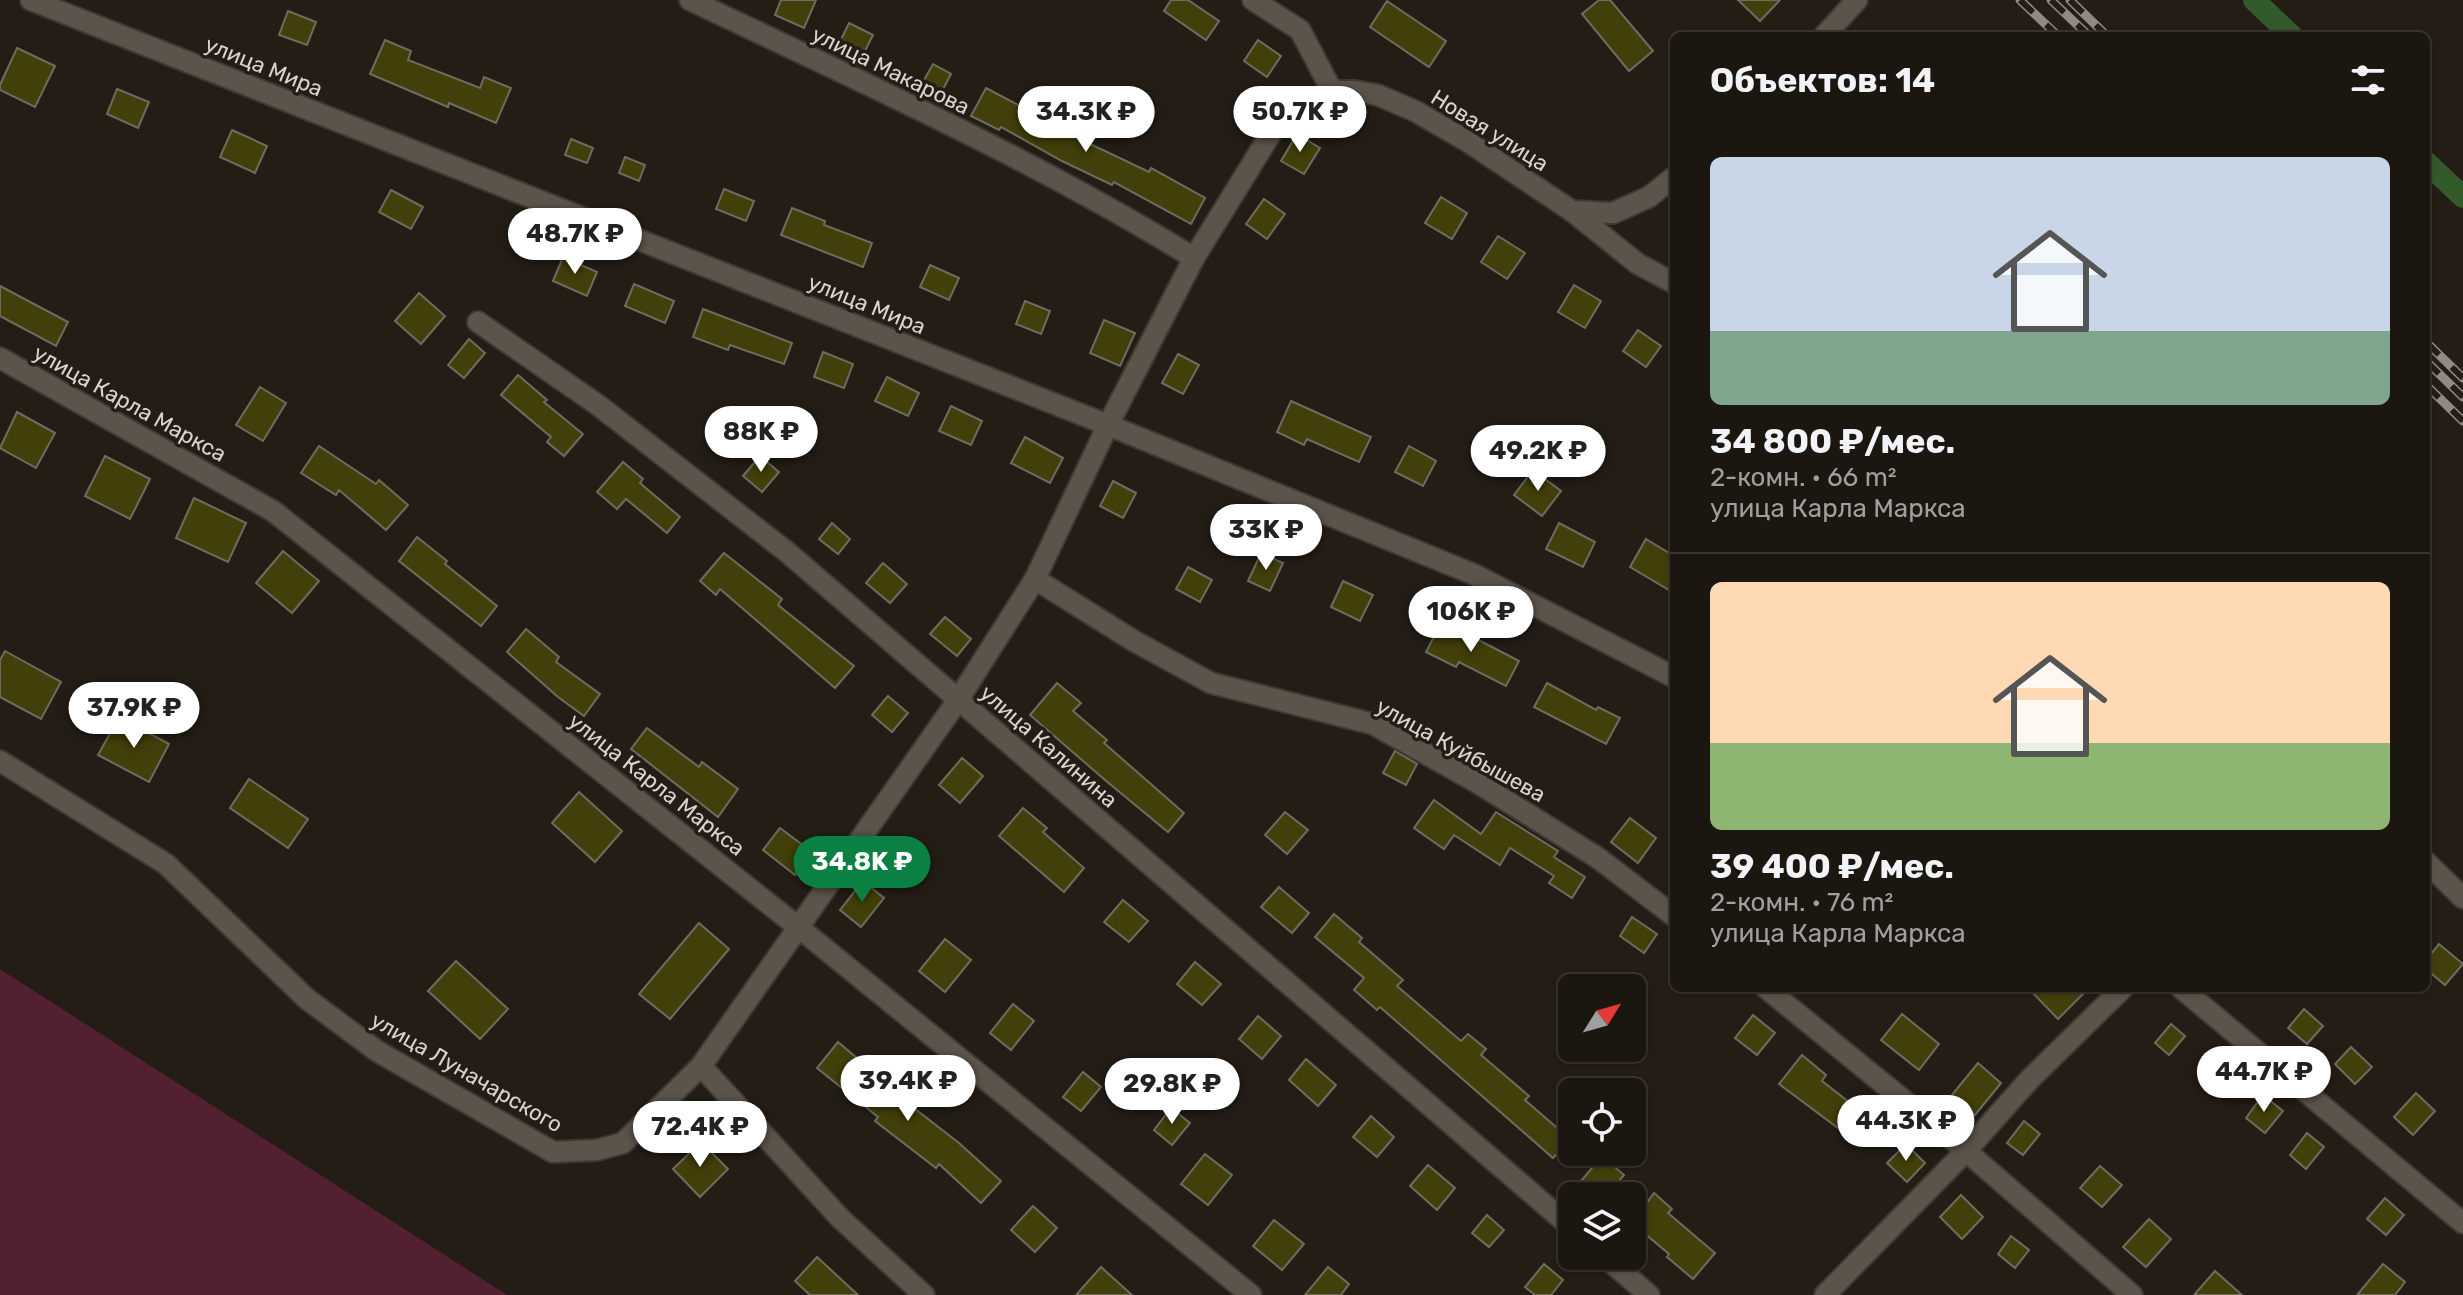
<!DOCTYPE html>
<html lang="ru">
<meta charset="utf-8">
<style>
:root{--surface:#1b1610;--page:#241f19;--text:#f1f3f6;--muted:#a09f9f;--line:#393530;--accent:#0b8043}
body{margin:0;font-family:Rubik,sans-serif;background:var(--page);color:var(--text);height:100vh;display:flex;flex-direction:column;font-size:30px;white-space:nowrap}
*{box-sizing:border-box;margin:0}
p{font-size:26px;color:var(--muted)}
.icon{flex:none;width:44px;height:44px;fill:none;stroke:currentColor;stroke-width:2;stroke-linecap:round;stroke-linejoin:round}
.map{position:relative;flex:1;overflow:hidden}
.panel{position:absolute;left:1670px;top:32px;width:760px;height:960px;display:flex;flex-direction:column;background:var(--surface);border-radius:12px;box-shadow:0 2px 6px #0004,0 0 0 2px var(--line)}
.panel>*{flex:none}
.needle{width:52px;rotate:53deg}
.tools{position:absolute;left:1558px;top:974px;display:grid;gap:16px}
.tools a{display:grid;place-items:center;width:88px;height:88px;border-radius:12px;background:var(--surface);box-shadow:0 2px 6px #0004,0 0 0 2px var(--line);font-size:40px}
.price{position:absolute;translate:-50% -68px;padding:0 18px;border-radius:28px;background:#fff;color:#222;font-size:26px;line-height:52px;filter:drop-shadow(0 2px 4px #0008)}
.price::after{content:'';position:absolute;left:50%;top:48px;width:24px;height:18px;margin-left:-12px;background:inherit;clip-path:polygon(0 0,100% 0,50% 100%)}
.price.on{background:var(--accent);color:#fff}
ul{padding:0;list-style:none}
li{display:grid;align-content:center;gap:16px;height:424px;padding:0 40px}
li+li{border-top:2px solid var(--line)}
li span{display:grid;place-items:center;height:248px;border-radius:12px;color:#555}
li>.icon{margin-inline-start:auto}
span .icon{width:144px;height:144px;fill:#fffc;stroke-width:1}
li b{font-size:34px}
h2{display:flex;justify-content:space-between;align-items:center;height:96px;padding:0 40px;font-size:34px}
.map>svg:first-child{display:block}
.green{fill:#522031}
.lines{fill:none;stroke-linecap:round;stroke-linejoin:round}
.canal{stroke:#325a2a;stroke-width:22}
.building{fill:#433f0a;stroke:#6d6c61;stroke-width:2}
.minor-casing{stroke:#3e3934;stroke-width:24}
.tertiary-casing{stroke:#3e3934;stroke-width:24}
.minor{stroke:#5b544b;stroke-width:20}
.tertiary{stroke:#5b544b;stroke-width:20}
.rail-casing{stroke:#908a85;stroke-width:9}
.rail{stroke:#241d16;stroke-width:6;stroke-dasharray:18;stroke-linecap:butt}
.labels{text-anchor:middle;stroke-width:7;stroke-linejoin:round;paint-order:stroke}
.street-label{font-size:22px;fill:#d8d3cf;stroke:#241d16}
</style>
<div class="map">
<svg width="2463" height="1295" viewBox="0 0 2463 1295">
<rect width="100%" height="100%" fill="#241d16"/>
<polygon class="green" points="0,969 507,1295 0,1295"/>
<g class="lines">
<g class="canal">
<polyline points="2254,0 2292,36"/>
<polyline points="2426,162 2463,197"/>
</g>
</g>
<g class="building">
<polygon points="781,0 816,0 804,28 775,15"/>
<polygon points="1171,0 1188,0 1219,21 1206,40 1164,11"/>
<polygon points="1599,0 1610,0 1653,51 1629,71 1582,14"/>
<polygon points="1738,0 1780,0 1760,21"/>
<polygon points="1387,1 1446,41 1429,67 1370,27"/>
<polygon points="288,11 316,22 307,45 279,35"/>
<polygon points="849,23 873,35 860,61 836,50"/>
<polygon points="385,40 411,51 408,60 480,88 484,77 511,88 496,123 449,103 448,107 370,74"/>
<polygon points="1258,40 1281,56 1267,77 1244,61"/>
<polygon points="17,48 55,66 35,107 0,90 0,85"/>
<polygon points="933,64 951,74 939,97 920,87"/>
<polygon points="986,88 1041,117 1047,106 1073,120 1067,133 1149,172 1151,168 1205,198 1191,224 1114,182 1112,185 1062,161 1001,127 999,130 971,116"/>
<polygon points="117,89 149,102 138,128 107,114"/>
<polygon points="232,130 267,146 255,173 220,157"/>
<polygon points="1297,134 1320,148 1304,174 1281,161"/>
<polygon points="571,139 593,148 587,163 565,155"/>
<polygon points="625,157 645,165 639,181 619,173"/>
<polygon points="724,189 754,201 746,221 716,209"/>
<polygon points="391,190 423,207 411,229 379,212"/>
<polygon points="1441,197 1467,213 1452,239 1425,223"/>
<polygon points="1264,199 1285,214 1267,239 1246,224"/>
<polygon points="792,208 825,221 824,225 872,243 863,267 781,235"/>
<polygon points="1498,236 1525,253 1507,279 1481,262"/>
<polygon points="563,257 597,272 587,296 553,281"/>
<polygon points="930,265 959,278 949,300 920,287"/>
<polygon points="634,284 674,301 665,323 625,306"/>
<polygon points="1574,285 1601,301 1585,328 1558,312"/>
<polygon points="0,286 68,322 56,346 0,316"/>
<polygon points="419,293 445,316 421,344 395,321"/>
<polygon points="1025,301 1050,311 1041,334 1016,324"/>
<polygon points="703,309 792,343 784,364 730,345 728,350 693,337"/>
<polygon points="1104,320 1135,333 1120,366 1090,353"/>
<polygon points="1638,330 1661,346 1646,367 1623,351"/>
<polygon points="469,339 485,353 464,378 448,365"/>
<polygon points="823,352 853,364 844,388 814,377"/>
<polygon points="1178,354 1199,365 1183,394 1162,383"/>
<polygon points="518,375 547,400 544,402 583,434 564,456 547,442 551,437 501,395"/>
<polygon points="887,377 919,393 908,416 875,401"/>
<polygon points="260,387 286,403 263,441 236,425"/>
<polygon points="1291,401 1371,437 1359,462 1307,439 1304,445 1277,432"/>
<polygon points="951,406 982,421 971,445 939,431"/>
<polygon points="17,412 55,433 36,468 0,448"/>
<polygon points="1025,437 1063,458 1050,483 1011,463"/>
<polygon points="319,446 376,484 379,480 408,505 386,530 339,490 336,495 301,473"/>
<polygon points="1409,446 1436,461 1423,486 1395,472"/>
<polygon points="105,456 150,479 130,519 85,496"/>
<polygon points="760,456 779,472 762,492 743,476"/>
<polygon points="623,462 643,479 640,483 680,517 667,533 626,499 617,509 597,492"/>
<polygon points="1533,470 1561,491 1542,516 1514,495"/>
<polygon points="1113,481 1136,493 1123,518 1100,506"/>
<polygon points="194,498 246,523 228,562 176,538"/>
<polygon points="832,523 850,539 838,554 819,539"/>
<polygon points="1559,523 1595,542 1583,567 1546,549"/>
<polygon points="417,537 447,561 445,564 497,606 481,626 399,561"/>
<polygon points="1646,539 1674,556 1674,593 1630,567"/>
<polygon points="283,551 319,581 292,613 256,583"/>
<polygon points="724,553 782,599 778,605 854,666 835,688 720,589 716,595 700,581"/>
<polygon points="1261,553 1283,563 1270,591 1248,581"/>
<polygon points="883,563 907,584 890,603 866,583"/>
<polygon points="1188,567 1212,580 1200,602 1176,589"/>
<polygon points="1343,581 1373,595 1360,621 1331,607"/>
<polygon points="945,617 971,639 957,656 930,634"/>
<polygon points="1442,621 1519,661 1506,686 1459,662 1456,667 1426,652"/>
<polygon points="526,629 559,657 556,662 600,694 584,716 558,697 507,652"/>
<polygon points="5,651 61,682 41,719 0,697 0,660"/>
<polygon points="1057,683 1081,703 1073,711 1107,740 1104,743 1184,813 1168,832 1105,780 1030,715"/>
<polygon points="1547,683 1596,710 1598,707 1620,718 1606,744 1534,707"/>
<polygon points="888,696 908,713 892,732 872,715"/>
<polygon points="119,717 169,744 149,782 98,755"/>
<polygon points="647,728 699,767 702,762 738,789 718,817 631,749"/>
<polygon points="1395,751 1417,764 1406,785 1383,773"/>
<polygon points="962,758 983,776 960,803 939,785"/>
<polygon points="249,779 308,819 288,848 230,808"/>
<polygon points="579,792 622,831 595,862 552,823"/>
<polygon points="1434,800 1481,834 1496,812 1558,851 1554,857 1585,877 1572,898 1549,883 1554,876 1510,848 1500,865 1454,835 1444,849 1414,828"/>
<polygon points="1023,808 1047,828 1043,832 1084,868 1064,892 999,836"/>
<polygon points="1285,812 1308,830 1287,854 1265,835"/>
<polygon points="1630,818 1656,838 1638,863 1611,842"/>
<polygon points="780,828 812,852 795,875 763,850"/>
<polygon points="863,881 884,898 861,927 840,910"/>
<polygon points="1279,887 1309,913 1292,933 1261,907"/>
<polygon points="1123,900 1148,921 1129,942 1104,922"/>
<polygon points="1334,914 1362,938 1359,942 1403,980 1397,986 1461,1041 1468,1034 1486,1049 1481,1055 1529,1096 1525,1100 1570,1139 1553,1158 1380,1007 1377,1010 1354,990 1364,978 1315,937"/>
<polygon points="1632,917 1657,934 1644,953 1620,936"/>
<polygon points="699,923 729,949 670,1019 639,994"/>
<polygon points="945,939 971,960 945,992 919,971"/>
<polygon points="2439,944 2463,964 2445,985 2426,969 2426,960"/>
<polygon points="456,961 508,1009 480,1039 428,991"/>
<polygon points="1195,962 1221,984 1202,1005 1177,984"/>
<polygon points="2028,988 2089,988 2058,1019"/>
<polygon points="1013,1004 1034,1021 1011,1050 990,1033"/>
<polygon points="2304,1009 2323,1026 2307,1044 2288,1028"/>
<polygon points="1902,1014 1939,1044 1919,1070 1881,1040"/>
<polygon points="1753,1015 1775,1033 1757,1055 1735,1038"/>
<polygon points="1258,1016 1281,1036 1262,1059 1239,1039"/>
<polygon points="2171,1024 2185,1036 2169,1055 2155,1043"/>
<polygon points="838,1042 876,1074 874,1077 959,1143 1001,1181 981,1203 939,1164 936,1168 875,1121 878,1117 817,1068"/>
<polygon points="2351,1047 2372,1067 2355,1084 2335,1064"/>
<polygon points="1802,1055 1826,1075 1822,1081 1867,1116 1850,1137 1779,1084"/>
<polygon points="1306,1059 1336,1085 1318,1106 1289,1080"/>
<polygon points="1978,1063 2001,1083 1975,1115 1951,1096"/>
<polygon points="1083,1072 1101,1087 1081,1111 1063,1097"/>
<polygon points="2416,1093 2435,1111 2413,1135 2394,1117"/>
<polygon points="2263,1095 2283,1111 2265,1133 2246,1118"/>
<polygon points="1171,1108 1190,1123 1172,1145 1154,1130"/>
<polygon points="1371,1116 1394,1137 1377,1157 1353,1137"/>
<polygon points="2024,1121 2040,1134 2023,1155 2007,1143"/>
<polygon points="2307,1133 2324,1147 2306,1169 2290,1155"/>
<polygon points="701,1142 728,1169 700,1197 673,1169"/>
<polygon points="1906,1144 1925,1163 1907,1182 1887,1163"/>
<polygon points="1205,1154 1232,1175 1208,1205 1181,1184"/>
<polygon points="1602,1156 1624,1175 1606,1196 1599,1196 1581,1181"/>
<polygon points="1428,1165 1455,1188 1437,1210 1410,1186"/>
<polygon points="2100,1166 2122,1185 2102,1207 2080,1188"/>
<polygon points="1654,1193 1672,1209 1668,1213 1715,1253 1693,1279 1667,1257 1669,1254 1632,1223"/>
<polygon points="1961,1195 1983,1217 1962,1239 1940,1217"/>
<polygon points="2385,1198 2404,1215 2386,1235 2367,1219"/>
<polygon points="1033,1206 1057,1228 1035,1252 1011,1230"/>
<polygon points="1487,1215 1504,1230 1489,1247 1472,1233"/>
<polygon points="2149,1219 2171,1239 2146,1267 2123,1247"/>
<polygon points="1274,1220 1304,1244 1282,1270 1253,1246"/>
<polygon points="2011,1236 2029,1250 2015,1268 1998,1254"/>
<polygon points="817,1257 858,1295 810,1295 795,1281"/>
<polygon points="1544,1264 1563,1280 1551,1295 1535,1295 1525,1287"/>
<polygon points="2383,1264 2405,1282 2395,1295 2357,1295"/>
<polygon points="1101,1267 1132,1295 1076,1295"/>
<polygon points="1328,1267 1349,1284 1341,1295 1305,1295"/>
<polygon points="2215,1271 2242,1295 2194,1295"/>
</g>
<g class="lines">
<defs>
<g id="minor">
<path d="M690 0C860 81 1033 159 1194 258"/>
<polyline points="1253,0 1300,30 1332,91"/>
<polyline points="1824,36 1857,0"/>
<polyline points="1572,211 1613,213 1649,197 1674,177"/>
<polyline points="478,322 598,405 787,552 1572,1228"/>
<polyline points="0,358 273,511 798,927 1251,1295"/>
<polyline points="1035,579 1134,641 1211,683 1373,724 1478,783 1598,858 1674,916"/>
<polyline points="0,761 166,864 307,999 377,1051 553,1152 597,1150 623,1143 701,1066 958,700 1035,579 1108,425 1194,258 1273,130 1297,109 1332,91 1355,91 1378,95 1415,111 1467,141 1572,211 1638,264 1674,283"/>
<polyline points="2426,862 2463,898"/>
<polyline points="1766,988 1966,1151 2132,1295"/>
<polyline points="701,1066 840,1218 924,1295"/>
<polyline points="1604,1256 1649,1295"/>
<polyline points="1825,1295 1966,1151 2030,1079 2123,988"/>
</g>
<g id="tertiary">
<polyline points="31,0 1108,425 1473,574 1674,677"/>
<polyline points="2181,988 2463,1223"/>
</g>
</defs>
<use href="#minor" class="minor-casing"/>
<use href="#tertiary" class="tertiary-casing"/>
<use href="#minor" class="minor"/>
<use href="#tertiary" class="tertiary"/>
<defs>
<g id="rail">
<polyline points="2020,0 2058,36"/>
<polyline points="2051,0 2089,36"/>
<polyline points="2070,0 2107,36"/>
<polyline points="2426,342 2463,378"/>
<polyline points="2426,361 2463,397"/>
<polyline points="2426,385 2463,421"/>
</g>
</defs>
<use href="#rail" class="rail-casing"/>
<use href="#rail" class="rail"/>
</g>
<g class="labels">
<g class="street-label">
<text transform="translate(264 66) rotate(22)" y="8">улица Мира</text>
<text transform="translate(891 70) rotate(26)" y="8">улица Макарова</text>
<text transform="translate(1490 130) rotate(32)" y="8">Новая улица</text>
<text transform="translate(867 304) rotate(22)" y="8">улица Мира</text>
<text transform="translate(130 403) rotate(29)" y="8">улица Карла Маркса</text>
<text transform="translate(1049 746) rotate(41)" y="8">улица Калинина</text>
<text transform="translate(1461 750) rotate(29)" y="8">улица Куйбышева</text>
<text transform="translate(657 784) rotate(38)" y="8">улица Карла Маркса</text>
<text transform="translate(467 1072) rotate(30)" y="8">улица Луначарского</text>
</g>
</g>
</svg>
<div class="tools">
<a><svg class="needle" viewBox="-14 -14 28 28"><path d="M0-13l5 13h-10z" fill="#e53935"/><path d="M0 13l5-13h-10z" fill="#a09f9f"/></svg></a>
<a><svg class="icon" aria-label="locate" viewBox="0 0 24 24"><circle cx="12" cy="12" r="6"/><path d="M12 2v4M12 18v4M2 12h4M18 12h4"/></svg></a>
<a><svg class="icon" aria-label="layers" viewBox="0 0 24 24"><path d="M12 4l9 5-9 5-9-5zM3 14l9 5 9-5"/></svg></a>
</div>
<b class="price" style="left:1086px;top:154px">34.3K ₽</b>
<b class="price" style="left:1300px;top:154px">50.7K ₽</b>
<b class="price" style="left:575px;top:276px">48.7K ₽</b>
<b class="price" style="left:761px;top:474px">88K ₽</b>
<b class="price" style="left:1538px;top:493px">49.2K ₽</b>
<b class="price" style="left:1266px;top:572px">33K ₽</b>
<b class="price" style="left:1471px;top:654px">106K ₽</b>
<b class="price" style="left:134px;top:750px">37.9K ₽</b>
<b class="price on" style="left:862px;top:904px">34.8K ₽</b>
<b class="price" style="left:2264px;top:1114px">44.7K ₽</b>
<b class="price" style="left:908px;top:1123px">39.4K ₽</b>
<b class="price" style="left:1172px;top:1126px">29.8K ₽</b>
<b class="price" style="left:1906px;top:1163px">44.3K ₽</b>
<b class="price" style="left:700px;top:1169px">72.4K ₽</b>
<section class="panel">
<h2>Объектов: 14<svg class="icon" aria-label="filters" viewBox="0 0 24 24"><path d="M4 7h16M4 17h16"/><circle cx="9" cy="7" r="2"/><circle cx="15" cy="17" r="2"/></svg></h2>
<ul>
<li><span style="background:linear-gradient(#c9d6e8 70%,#7fa58c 0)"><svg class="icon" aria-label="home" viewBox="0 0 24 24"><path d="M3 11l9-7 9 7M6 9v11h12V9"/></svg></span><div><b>34 800 ₽/мес.</b><p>2-комн. · 66 m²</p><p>улица Карла Маркса</p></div></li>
<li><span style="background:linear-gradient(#ffd9b3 65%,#8fb573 0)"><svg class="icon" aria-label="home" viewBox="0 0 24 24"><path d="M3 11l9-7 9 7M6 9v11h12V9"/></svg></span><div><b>39 400 ₽/мес.</b><p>2-комн. · 76 m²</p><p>улица Карла Маркса</p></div></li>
</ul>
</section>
</div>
